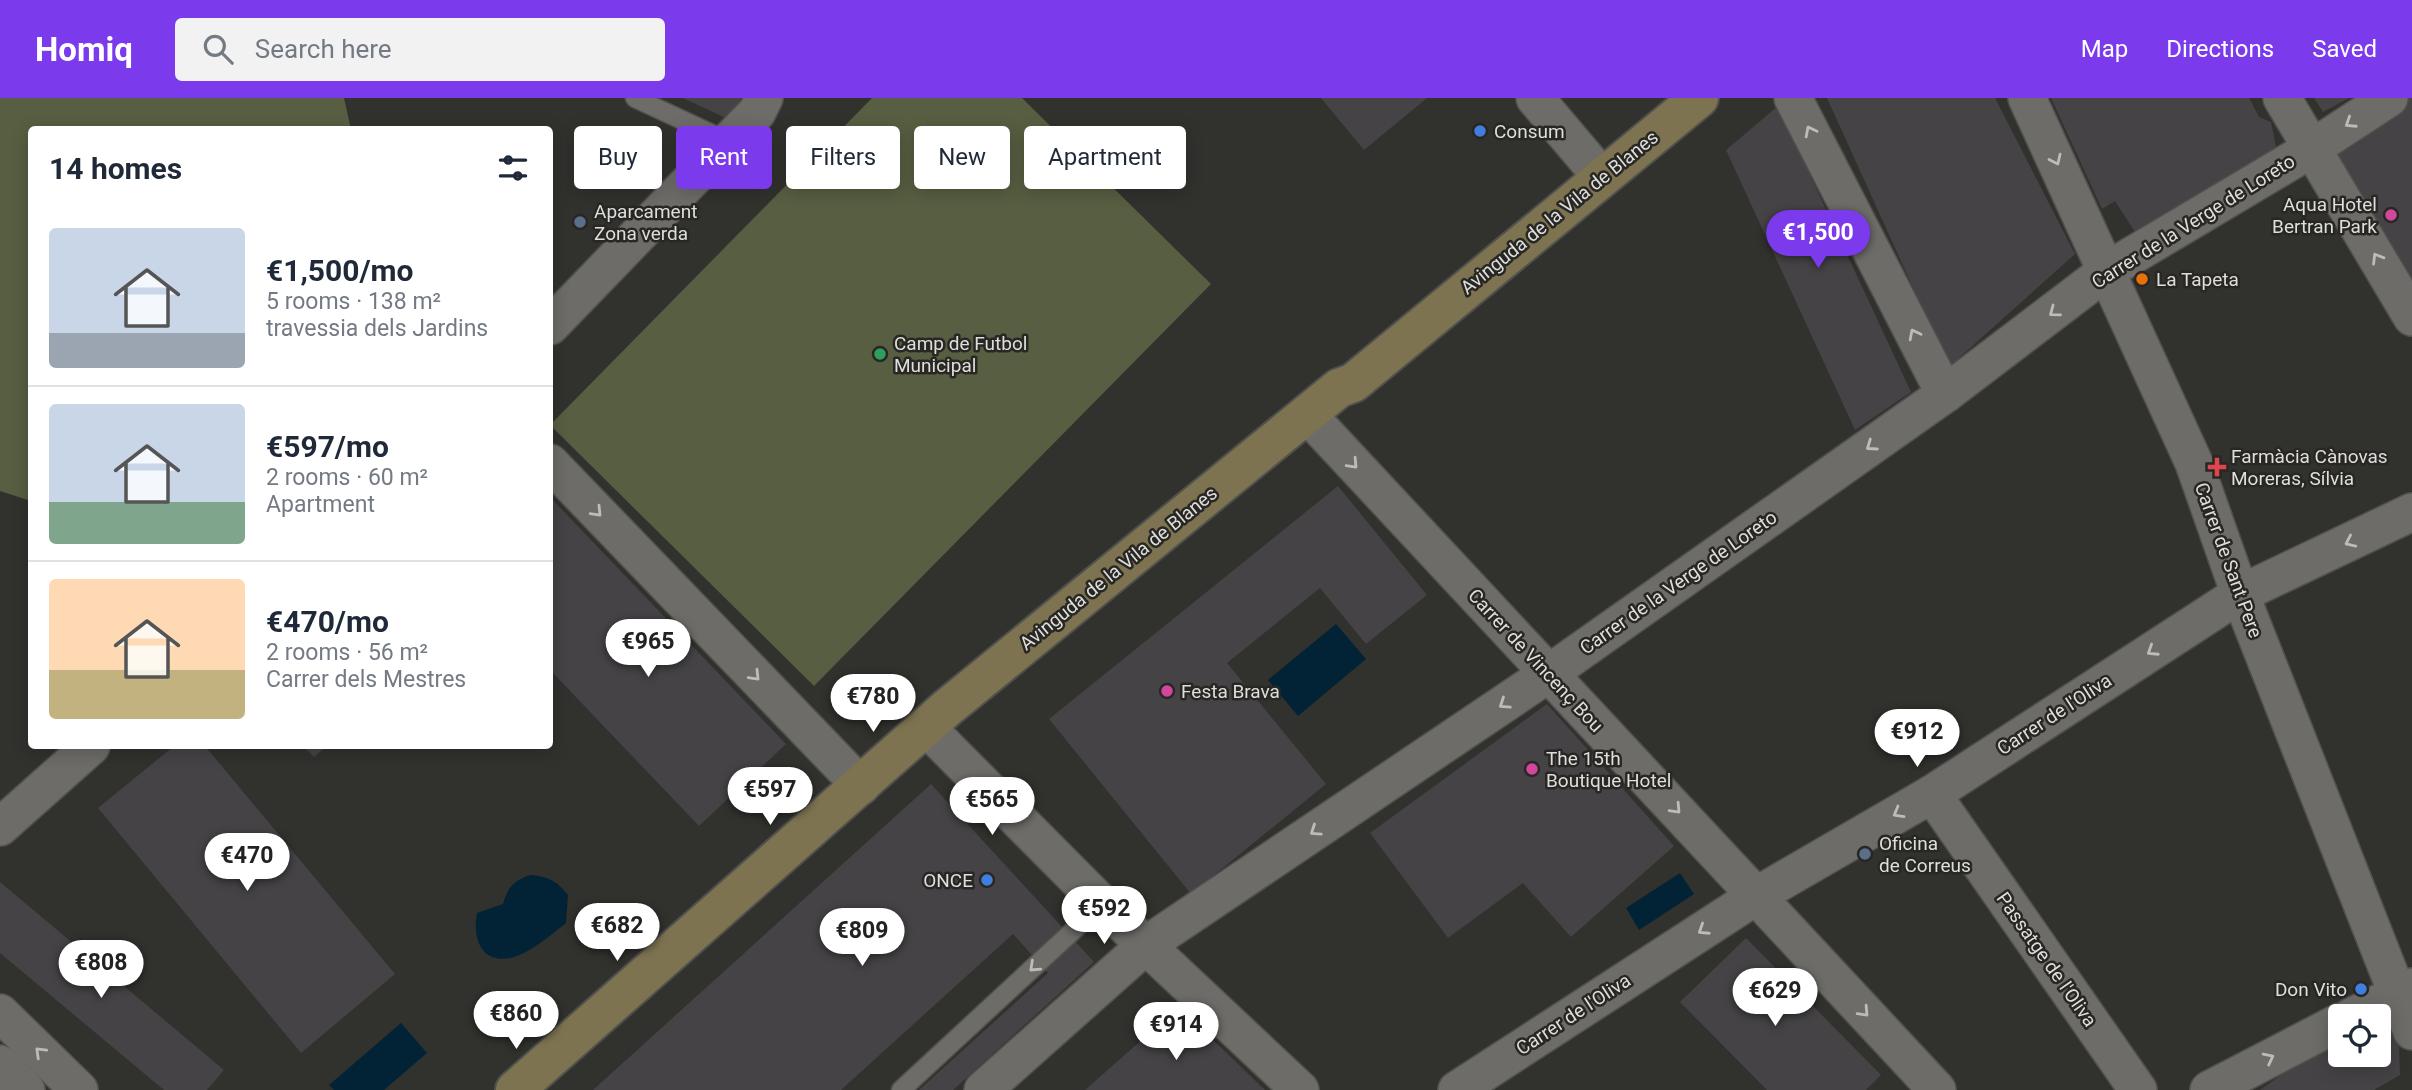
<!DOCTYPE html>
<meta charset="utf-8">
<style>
:root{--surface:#fff;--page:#f2f2f3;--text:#1f2937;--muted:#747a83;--line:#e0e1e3;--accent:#7c3aed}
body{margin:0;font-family:Roboto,sans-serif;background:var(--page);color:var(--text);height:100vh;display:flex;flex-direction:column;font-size:26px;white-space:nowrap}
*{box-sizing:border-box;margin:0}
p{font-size:23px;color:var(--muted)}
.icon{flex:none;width:38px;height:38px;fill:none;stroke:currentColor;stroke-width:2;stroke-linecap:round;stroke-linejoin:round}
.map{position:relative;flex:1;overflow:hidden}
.sheet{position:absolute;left:28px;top:28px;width:525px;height:623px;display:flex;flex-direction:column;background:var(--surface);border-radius:7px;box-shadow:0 4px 18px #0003}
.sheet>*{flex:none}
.guide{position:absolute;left:574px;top:28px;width:665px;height:63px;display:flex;gap:14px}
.controls{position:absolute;left:2328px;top:906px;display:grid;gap:14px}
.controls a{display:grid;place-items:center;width:63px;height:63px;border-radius:7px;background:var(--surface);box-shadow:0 4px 18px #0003;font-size:35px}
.price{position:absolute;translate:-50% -60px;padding:0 16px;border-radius:24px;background:#fff;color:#222;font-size:23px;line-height:46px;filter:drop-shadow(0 2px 4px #0008)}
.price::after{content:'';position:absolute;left:50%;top:42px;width:21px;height:16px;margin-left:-10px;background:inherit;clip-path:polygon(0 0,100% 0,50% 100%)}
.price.active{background:var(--accent);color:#fff}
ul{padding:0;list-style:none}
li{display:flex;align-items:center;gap:21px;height:175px;padding:0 21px}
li+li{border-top:2px solid var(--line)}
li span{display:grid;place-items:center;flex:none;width:196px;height:140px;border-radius:7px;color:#555}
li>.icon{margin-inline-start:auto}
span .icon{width:84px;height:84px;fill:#fffc;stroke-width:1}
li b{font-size:30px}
h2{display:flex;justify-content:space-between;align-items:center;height:84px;padding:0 21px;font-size:30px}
.tag{padding:0 24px;border-radius:7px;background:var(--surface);box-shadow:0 4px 18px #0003;font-size:24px;line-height:63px}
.tag.active{background:var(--accent);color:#fff}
header{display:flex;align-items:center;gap:42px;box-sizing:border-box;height:98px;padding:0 35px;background:var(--accent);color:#fff}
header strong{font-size:33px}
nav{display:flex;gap:38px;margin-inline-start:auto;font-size:24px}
.search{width:490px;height:63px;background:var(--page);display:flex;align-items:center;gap:18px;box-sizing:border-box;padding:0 24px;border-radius:7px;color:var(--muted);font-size:26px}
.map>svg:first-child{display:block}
.green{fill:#575e41}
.water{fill:#022336}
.building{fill:#454346}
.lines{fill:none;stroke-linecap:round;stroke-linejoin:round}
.lane-casing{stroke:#50504d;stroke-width:21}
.street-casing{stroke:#50504d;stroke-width:40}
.secondary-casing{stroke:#50504d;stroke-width:42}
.lane{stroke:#6d6c69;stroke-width:18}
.street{stroke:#6d6c69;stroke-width:37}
.secondary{stroke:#7d7351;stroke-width:38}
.oneway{stroke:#bcbcba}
.shop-dot{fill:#3f7fe0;stroke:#282724;stroke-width:2.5}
.hotel-dot{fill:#d1479c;stroke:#282724;stroke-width:2.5}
.service-dot{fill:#5c6f8a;stroke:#282724;stroke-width:2.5}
.food-dot{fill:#e8710a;stroke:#282724;stroke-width:2.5}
.leisure-dot{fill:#2e9e5b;stroke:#282724;stroke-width:2.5}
.health-dot{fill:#e0444e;stroke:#282724;stroke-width:2.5}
.labels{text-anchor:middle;stroke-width:5;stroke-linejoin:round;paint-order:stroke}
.poi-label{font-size:19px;fill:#dededc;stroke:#282724;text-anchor:start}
.street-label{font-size:19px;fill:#dededc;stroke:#282724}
</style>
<header>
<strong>Homiq</strong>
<div class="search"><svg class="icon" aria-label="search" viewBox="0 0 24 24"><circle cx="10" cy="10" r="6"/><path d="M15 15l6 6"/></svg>Search here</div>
<nav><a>Map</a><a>Directions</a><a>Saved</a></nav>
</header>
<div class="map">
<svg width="2412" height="992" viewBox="0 0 2412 992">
<rect width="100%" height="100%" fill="#31312e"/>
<g class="green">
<polygon points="0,0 344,0 351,31 32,32 31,403 0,393"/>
<polygon points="872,0 1022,0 1211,186 814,588 550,327"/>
</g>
<g class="water">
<polygon points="1336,526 1366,561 1298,618 1268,582"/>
<polygon points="1680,775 1694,796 1639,832 1626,810"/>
<path d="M531 777C549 779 557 783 568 797L566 825C552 836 531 854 514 859 482 868 472 841 477 815L503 806C508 789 514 782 531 777Z"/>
<polygon points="401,925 427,955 384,992 334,992 329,987"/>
</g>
<g class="building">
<polygon points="683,0 741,0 730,22"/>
<polygon points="1321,0 1427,0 1364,52"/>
<polygon points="1827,0 1995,0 2075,156 1949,269"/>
<polygon points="2051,0 2249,0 2259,19 2271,24 2276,49 2269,59 2135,134 2115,103 2102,111"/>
<polygon points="2314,0 2349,0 2323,14"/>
<polygon points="2398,0 2412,0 2412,192 2329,43"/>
<polygon points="1778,8 1911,294 1855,332 1726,52"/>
<polygon points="1338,388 1427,497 1366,546 1320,490 1227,565 1326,686 1191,796 1049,621"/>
<polygon points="550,399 786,646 699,728 550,572"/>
<polygon points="1547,606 1674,748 1571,839 1523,785 1448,840 1370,735"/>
<polygon points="174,648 205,648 395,876 301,955 98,710"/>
<polygon points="303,648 327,648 314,659"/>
<polygon points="931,686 1094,864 953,992 919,992 1048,875 1013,836 841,992 593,992"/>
<polygon points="0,784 224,972 207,992 164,992 0,855"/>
<polygon points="1746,840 1881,977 1866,992 1767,992 1680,904"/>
<polygon points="1179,909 1265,992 1085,992"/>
<polygon points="2398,923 2400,977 2374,992 2260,992 2296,966 2340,947 2340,957 2378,957 2378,931"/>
</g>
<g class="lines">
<defs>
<g id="lane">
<polyline points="635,0 727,43"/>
<polyline points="901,992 1102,806"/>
</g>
<g id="street">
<polyline points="1535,0 1601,78"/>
<polyline points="1793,0 1945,296"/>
<polyline points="2027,0 2194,365 2240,496 2412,933"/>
<polyline points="2282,0 2412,219"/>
<polyline points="550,228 757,14 764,0"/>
<polyline points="1307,316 1937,992"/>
<polyline points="550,365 861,688"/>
<polyline points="926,629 1102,806 1300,992"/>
<polyline points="1932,696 2138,992"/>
<polyline points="0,729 91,648"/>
<polyline points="0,915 79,992"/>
<polyline points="2351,919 2412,889"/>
<polyline points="0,966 26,992"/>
<polyline points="983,992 1146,847 1548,576 1945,296 2108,172 2311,51 2389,0"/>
<polyline points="1457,992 1756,798 1932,696 2240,496 2412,414"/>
<polyline points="2209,992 2340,924"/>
</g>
<polyline id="secondary" points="515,992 947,610 1339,290 1353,285 1699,0"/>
</defs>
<use href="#lane" class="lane-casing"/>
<use href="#street" class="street-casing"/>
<use href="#secondary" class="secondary-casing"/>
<use href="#lane" class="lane"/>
<use href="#street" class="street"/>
<use href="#secondary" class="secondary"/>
</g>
<defs><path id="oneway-chevron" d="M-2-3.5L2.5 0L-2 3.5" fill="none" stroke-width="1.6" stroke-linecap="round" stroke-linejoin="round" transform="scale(1.75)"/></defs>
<g class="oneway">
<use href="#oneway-chevron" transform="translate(2350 25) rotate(147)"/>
<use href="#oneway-chevron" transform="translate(1810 33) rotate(-117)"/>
<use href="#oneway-chevron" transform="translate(2056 62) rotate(65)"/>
<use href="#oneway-chevron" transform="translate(2377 160) rotate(-121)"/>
<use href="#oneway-chevron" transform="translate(2054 214) rotate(143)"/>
<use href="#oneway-chevron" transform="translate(1914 236) rotate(-117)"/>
<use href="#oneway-chevron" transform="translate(1871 348) rotate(145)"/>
<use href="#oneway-chevron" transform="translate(1353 366) rotate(47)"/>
<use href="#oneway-chevron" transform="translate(597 414) rotate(46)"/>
<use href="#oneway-chevron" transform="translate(2350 444) rotate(155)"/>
<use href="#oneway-chevron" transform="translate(2152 553) rotate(147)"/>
<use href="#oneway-chevron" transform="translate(755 578) rotate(46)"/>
<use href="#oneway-chevron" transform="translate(1504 606) rotate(146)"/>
<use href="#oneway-chevron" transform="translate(1676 711) rotate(47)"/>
<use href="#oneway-chevron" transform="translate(1898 715) rotate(150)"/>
<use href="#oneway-chevron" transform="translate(1315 733) rotate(146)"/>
<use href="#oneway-chevron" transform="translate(1703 832) rotate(147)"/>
<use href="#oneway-chevron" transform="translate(1034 869) rotate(137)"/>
<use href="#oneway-chevron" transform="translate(1864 914) rotate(47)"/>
<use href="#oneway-chevron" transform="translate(40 954) rotate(-136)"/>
<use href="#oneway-chevron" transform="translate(2269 960) rotate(-27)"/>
</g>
<g class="shop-dot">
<circle cx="1480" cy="33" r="7"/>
<circle cx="987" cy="782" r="7"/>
<circle cx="2361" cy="891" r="7"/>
</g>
<g class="hotel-dot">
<circle cx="2391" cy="117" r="7"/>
<circle cx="1167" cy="593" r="7"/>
<circle cx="1532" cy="671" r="7"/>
</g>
<g class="service-dot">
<circle cx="580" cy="124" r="7"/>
<circle cx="1865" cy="756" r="7"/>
</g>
<circle class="food-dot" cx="2142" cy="181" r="7"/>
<circle class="leisure-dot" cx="880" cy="256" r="7"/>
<path class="health-dot" d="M2213.5 358.5h7v7h7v7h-7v7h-7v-7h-7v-7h7z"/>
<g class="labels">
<g class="poi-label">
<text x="1494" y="40">Consum</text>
<text x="2377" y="113" text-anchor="end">Aqua Hotel<tspan x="2377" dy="22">Bertran Park</tspan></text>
<text x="594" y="120">Aparcament<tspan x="594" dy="22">Zona verda</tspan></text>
<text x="2156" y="188">La Tapeta</text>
<text x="894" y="252">Camp de Futbol<tspan x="894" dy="22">Municipal</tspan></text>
<text x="2231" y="365">Farmàcia Cànovas<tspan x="2231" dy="22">Moreras, Sílvia</tspan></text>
<text x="1181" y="600">Festa Brava</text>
<text x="1546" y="667">The 15th<tspan x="1546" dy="22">Boutique Hotel</tspan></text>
<text x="1879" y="752">Oficina<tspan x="1879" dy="22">de Correus</tspan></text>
<text x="973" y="789" text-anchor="end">ONCE</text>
<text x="2347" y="898" text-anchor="end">Don Vito</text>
</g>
<g class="street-label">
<text transform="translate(1559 114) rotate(-39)" y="7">Avinguda de la Vila de Blanes</text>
<text transform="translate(2193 123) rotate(-32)" y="7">Carrer de la Verge de Loreto</text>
<text transform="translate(2229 462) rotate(70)" y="7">Carrer de Sant Pere</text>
<text transform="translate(1118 470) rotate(-39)" y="7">Avinguda de la Vila de Blanes</text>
<text transform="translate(1678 484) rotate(-35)" y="7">Carrer de la Verge de Loreto</text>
<text transform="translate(1536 562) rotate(47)" y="7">Carrer de Vincenç Bou</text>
<text transform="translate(2054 616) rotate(-33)" y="7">Carrer de l'Oliva</text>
<text transform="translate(2047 861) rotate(55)" y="7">Passatge de l'Oliva</text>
<text transform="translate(1573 916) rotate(-33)" y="7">Carrer de l'Oliva</text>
</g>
</g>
</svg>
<div class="controls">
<a><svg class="icon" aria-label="locate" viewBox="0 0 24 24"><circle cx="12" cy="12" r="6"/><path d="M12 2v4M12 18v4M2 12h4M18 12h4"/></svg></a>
</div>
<b class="price active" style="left:1818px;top:172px">€1,500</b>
<b class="price" style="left:648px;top:581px">€965</b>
<b class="price" style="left:873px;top:636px">€780</b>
<b class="price" style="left:1917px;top:671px">€912</b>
<b class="price" style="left:770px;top:729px">€597</b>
<b class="price" style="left:992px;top:739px">€565</b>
<b class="price" style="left:247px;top:795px">€470</b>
<b class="price" style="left:1104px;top:848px">€592</b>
<b class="price" style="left:617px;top:865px">€682</b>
<b class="price" style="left:862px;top:870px">€809</b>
<b class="price" style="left:101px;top:902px">€808</b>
<b class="price" style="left:1775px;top:930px">€629</b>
<b class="price" style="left:516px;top:953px">€860</b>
<b class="price" style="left:1176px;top:964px">€914</b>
<div class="guide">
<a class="tag">Buy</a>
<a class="tag active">Rent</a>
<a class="tag">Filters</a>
<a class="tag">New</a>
<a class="tag">Apartment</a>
</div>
<section class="sheet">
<h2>14 homes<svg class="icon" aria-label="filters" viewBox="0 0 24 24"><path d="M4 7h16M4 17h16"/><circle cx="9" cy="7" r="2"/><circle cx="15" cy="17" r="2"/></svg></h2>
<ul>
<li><span style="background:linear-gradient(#c9d6e8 75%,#9aa5b1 0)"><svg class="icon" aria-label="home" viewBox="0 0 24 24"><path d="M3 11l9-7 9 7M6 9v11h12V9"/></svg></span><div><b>€1,500/mo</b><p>5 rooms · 138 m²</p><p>travessia dels Jardins</p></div></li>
<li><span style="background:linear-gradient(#c9d6e8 70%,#7fa58c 0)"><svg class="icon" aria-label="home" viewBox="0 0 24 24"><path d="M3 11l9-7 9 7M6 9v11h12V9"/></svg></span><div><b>€597/mo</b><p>2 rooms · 60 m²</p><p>Apartment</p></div></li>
<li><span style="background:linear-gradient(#ffd9b3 65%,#c2b280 0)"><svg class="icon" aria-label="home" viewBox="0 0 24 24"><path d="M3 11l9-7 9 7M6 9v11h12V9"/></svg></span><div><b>€470/mo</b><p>2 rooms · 56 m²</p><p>Carrer dels Mestres</p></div></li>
</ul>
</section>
</div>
